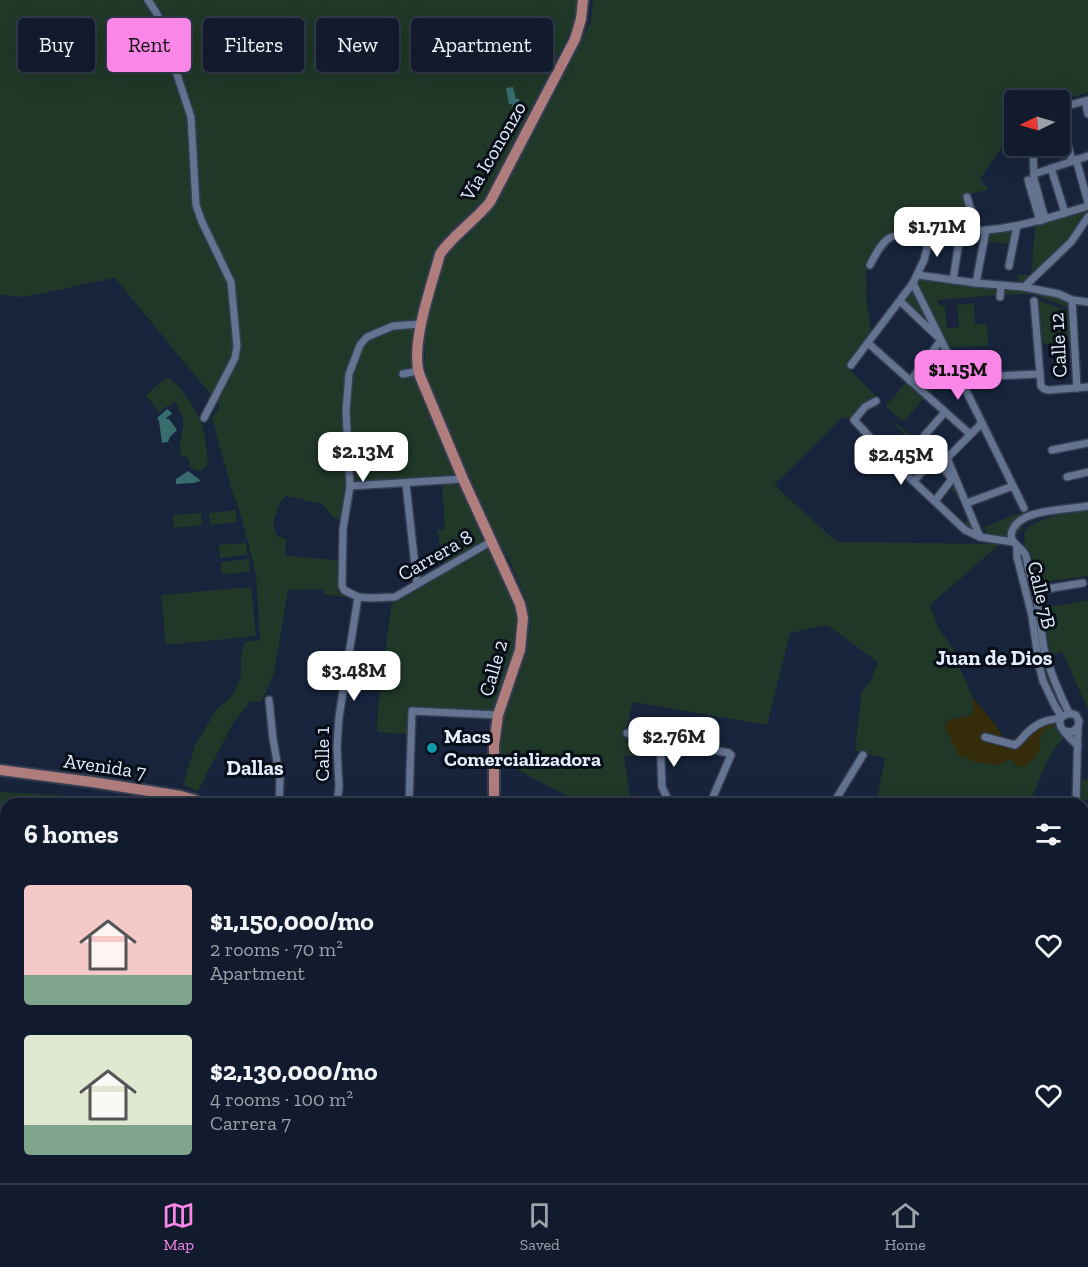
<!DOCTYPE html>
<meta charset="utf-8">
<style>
:root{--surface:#111b2d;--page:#1a2435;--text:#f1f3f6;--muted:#9ca1aa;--line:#303949;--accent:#fa87e7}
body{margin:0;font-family:"Zilla Slab",serif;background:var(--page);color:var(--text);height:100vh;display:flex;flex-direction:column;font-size:22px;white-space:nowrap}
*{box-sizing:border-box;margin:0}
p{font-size:20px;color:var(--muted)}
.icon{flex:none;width:33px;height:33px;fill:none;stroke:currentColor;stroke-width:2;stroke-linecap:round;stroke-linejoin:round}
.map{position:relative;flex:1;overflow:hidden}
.panel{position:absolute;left:0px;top:798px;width:1089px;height:386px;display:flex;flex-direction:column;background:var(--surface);border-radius:18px 18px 0 0;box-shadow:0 6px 24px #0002,0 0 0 2px var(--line)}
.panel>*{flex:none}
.banner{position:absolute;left:18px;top:18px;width:600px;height:54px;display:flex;gap:12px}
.needle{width:39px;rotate:265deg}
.fabs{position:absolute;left:1004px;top:90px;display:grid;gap:12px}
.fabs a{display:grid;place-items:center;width:66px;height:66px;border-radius:6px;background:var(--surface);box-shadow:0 6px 24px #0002,0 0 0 2px var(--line);font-size:30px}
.price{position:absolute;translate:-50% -51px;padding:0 14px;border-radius:12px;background:#fff;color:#222;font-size:20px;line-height:39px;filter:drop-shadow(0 2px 3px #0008)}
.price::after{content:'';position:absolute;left:50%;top:36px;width:18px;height:14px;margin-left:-9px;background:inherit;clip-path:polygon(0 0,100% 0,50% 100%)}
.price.current{background:var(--accent);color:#111}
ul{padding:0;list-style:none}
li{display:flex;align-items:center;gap:18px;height:150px;padding:0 24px}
li span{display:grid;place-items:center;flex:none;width:168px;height:120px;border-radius:6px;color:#555}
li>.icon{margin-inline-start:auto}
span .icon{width:72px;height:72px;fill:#fffc;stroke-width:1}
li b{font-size:26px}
h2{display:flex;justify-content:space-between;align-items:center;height:72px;padding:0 24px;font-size:26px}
.pill{padding:0 21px;border-radius:6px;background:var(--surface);box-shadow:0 6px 24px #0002,0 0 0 2px var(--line);font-size:21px;line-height:54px}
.pill.current{background:var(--accent);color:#111}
.tabs{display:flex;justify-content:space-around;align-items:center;height:84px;border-top:2px solid var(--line);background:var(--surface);font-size:16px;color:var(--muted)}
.tabs a{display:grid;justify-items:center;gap:3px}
.tabs .current{color:var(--accent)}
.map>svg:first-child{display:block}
.green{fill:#1f3828}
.sand{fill:#342c0a}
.water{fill:#396c6c}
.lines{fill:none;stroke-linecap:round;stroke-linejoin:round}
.street-casing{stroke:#343e52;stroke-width:10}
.primary-casing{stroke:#343e52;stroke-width:14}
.street{stroke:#637390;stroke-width:7}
.primary{stroke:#b07d7d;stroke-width:10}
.culture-dot{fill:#0f9aa8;stroke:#080e18;stroke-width:2}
.labels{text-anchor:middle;stroke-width:6;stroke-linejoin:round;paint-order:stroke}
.street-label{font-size:20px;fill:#e4edfe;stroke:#080e18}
.poi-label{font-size:20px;font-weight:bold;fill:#e4edfe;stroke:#080e18;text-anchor:start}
.neighbourhood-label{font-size:21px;font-weight:bold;fill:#e4edfe;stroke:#080e18}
</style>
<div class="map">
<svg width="1088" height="1183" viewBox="0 0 1088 1183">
<rect width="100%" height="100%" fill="#17243c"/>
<g class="green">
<path d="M0 0H576L577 18 496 178 479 207 470 219 437 255 416 374 459 476 352 482 347 487 343 521 333 517 322 504 287 496 281 501 273 522 277 536 286 539 285 553 286 556 337 560C338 572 336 584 342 595L356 599 324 594V589L288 590 274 673 262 701 250 702 233 723 198 791 183 785 195 745 217 709 233 695 241 675V656L245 642 260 640 256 574 241 515 232 491 212 418 220 406 115 278 24 297 0 295Z"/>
<path d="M593 0H1088V93L1058 100H1014V132L1007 139 980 179 989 189 972 194 970 196 978 228 930 226 891 233 882 239 868 265 866 272 867 308 872 332 864 345 848 363 850 370 878 398 864 403 854 420 843 417 774 485 837 542 1000 544 930 605 938 627 964 665 960 669 973 698V715L947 720 945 728 961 755 979 763 998 765 1012 759 1039 740 1042 732 1052 726H1056L1064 738C1047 754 1039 782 1029 804H876L885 758 855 751 862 691 871 680 878 662 827 625 790 633 767 725 633 702 630 712 628 726H626L624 735 627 736 626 743 640 745 639 756H624L631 804H568L565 795 499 760 498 743 506 702 519 676 526 652 530 627 526 600 509 559 494 533 425 373V329L444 256 467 236 490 210 515 158 590 24Z"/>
<path d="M1088 209C1080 237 1044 265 1022 286H1017L1018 274 1030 275 1032 267 1035 225 1038 226Z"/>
<polygon points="1014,228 1012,244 988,242 990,231"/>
<polygon points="959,231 958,242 932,238 932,232"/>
<polygon points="920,278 999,287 999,295 937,300 939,305 945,306 947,328 959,327 957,305 974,303 975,324 987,324 988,346 948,347 916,284"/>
<polygon points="913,287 937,334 903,300"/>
<polygon points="1002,287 1042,292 1071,301 1069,308 1033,294 1001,295"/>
<polygon points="1035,299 1069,311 1071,342 1041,344"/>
<polygon points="941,344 952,369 931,393 914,378"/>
<path d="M167 377C180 385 196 408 201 423 206 435 206 449 208 462L205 468 199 471 193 469 190 465 189 458 181 455 180 446 183 426V418L175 401 159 412 146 395Z"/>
<polygon points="907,381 925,396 904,422 886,406"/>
<polygon points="889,418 901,427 912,437 930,445 948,459 980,531 968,528 963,525 972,515 949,487 954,475 935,454 929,460"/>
<polygon points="442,483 461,483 487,541 444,566 437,530 445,529"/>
<polygon points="236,510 237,522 210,525 209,513"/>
<path d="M1088 510V576L1036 583 1030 550H1025L1024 532C1039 515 1067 514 1088 510Z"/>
<path d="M1022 512 1025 521 1019 534C1005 539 1000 537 986 532L984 527Z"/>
<polygon points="201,513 202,525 174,528 173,515"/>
<polygon points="246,543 247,555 220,558 219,545"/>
<path d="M489 546C498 567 515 596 518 619 523 648 505 685 496 713L409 707 408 734 377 732 378 707 392 601Z"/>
<polygon points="1023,555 1051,677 1061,705 1057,707 1045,679 1018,556"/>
<polygon points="249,559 250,572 222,574 221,562"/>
<polygon points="251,587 256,636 166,645 161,595"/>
<polygon points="1088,600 1088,709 1062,651 1051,657 1043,608"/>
<polygon points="1088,779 1088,798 1081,803 1082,780"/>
<polygon points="0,792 75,796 61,804 6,804 6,833 0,836"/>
<polygon points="86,798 129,802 135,804 76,804"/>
<polygon points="6,863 6,988 0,991 0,865"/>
<polygon points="245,1178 437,1178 439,1183 248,1183"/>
<polygon points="468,1178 560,1178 568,1183 476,1183"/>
<polygon points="573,1178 626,1178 628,1183 582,1183"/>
<polygon points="929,1178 954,1178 953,1183 928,1183"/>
</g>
<path class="sand" d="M973 698 994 723 1003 737 1012 739 1019 735 1036 721 1052 714 1056 726C1041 729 1039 737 1040 751L1025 767 1015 766 1012 759 998 765 979 763 959 755 945 728 947 720 973 715Z"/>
<g class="water">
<polygon points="513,87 516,99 519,99 520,107 513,108 512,104 509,104 506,88"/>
<polygon points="167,409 171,412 172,414 167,417 166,419 169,419 177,430 170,437 168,442 162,443 159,421 157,418"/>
<polygon points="188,471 200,480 200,481 194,483 176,484 176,479"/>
</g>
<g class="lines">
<defs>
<g id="street">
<polyline points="148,0 157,14 191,117 196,205 202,222 231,282 237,346 235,358 204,418"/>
<polyline points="1085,101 1088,114"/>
<polyline points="1059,108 1088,100"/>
<polyline points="1059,110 1072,161"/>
<polyline points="1033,146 1034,179 1045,219"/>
<polyline points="1076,159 1088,202"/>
<polyline points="1051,168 1065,213"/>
<polyline points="1034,174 1088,156"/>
<polyline points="1028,180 1040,221"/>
<polyline points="967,197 977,230"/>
<path d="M870 265C888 230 892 233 929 239"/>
<polyline points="1009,266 1017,226"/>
<polyline points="918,275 976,283 1024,287 1059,294 1072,300 1088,302"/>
<polyline points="953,280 961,229"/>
<polyline points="913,283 1024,508"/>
<polyline points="976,283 986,230"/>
<polyline points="1024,287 1071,242 1088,217"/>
<polyline points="1000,297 1001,286"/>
<polyline points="1072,300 1077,388"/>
<polyline points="900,301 941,340 910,381"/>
<polyline points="1034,301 1041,386 1044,389 1049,390 1088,387"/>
<polyline points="421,324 393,326 367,337 360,345 349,374 346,411 350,486 343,529 342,586 344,590 358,597 371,598 395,597 492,541"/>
<polyline points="868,343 970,434"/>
<path d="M851 365 913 283 924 260 932 230 935 229C952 229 970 231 987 230 1022 227 1055 216 1088 206"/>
<polyline points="403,374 418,371"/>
<polyline points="995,376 1040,374"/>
<polyline points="876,401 865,407 854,420 894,463 965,530 980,537 1013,542"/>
<polyline points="924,436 945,412"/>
<polyline points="1052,450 1088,443"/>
<polyline points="1067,477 1088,472"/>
<polyline points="914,481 933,460 936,459 952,479 935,501"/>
<polyline points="406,484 417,584"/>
<polyline points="350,486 463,479"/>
<polyline points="967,503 1013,486"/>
<polyline points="980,537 947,458 982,423"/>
<polyline points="1017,547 1017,557 1032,616 1039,665 1043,681 1055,706 1062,717"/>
<polyline points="1034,591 1083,583"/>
<polyline points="269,700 273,739 280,779 279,804"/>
<path d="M1069 713C1059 693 1050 671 1044 649 1042 637 1041 624 1039 612 1036 597 1032 582 1028 567 1027 564 1027 557 1025 554 1020 546 1008 542 1012 531 1020 508 1069 510 1088 506"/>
<path d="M1065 731 1072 732 1078 727 1079 721 1076 715C1068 712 1056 716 1061 727 1065 734 1073 741 1078 746"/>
<polyline points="627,733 729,753 731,755 710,804"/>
<path d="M985 737 1015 745C1021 741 1024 735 1029 731 1040 721 1048 720 1061 718"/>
<polyline points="660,738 662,787 670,804"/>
<polyline points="337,804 339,787 337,747 339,717 358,597"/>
<polyline points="409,804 412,711 498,715"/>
<polyline points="833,804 863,755"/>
<polyline points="1076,804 1078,727"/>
<polyline points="1083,820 1088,817"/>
<polyline points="1083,910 1088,916"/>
<polyline points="1083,970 1088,965"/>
<polyline points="1083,1014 1088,1009"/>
<polyline points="1083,1027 1088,1032"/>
<polyline points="441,1178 443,1183"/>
<polyline points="463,1178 471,1183"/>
<polyline points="567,1178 575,1183"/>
<polyline points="859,1178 860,1183"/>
<polyline points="896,1178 897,1183"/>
<polyline points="1041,1178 1041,1183"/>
<polyline points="628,1183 631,1180 630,1178"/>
<polyline points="744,1183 749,1178"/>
</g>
<g id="primary">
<polyline points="0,770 92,782 181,796 195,800 203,804"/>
<path d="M494 804V745L498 715 520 650 523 618 520 604 463 479 420 376C409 346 432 285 440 254 454 234 475 221 490 202L575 39 581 19 583 0"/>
<polyline points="678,1178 683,1183"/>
</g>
</defs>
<use href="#street" class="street-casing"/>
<use href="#primary" class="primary-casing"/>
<use href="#street" class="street"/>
<use href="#primary" class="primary"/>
</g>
<circle class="culture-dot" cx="432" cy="748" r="6"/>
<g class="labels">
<g class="street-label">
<text transform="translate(493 151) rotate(-60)" y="7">Vía Icononzo</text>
<text transform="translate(1058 345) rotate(-93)" y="7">Calle 12</text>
<text transform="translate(435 555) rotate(-30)" y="7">Carrera 8</text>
<text transform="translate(1042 595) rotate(77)" y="7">Calle 7B</text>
<text transform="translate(493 668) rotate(-74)" y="7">Calle 2</text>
<text transform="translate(322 754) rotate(-90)" y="7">Calle 1</text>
<text transform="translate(105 766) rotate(8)" y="7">Avenida 7</text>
</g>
<g class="poi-label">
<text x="444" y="743">Macs<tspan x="444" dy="23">Comercializadora</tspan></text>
</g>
<g class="neighbourhood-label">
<text x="994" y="665">Juan de Dios</text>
<text x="255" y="775">Dallas</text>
</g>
</g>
</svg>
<div class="fabs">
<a><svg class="needle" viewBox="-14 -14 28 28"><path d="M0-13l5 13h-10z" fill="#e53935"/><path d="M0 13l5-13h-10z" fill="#9ca1aa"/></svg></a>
</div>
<b class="price" style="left:937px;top:258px">$1.71M</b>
<b class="price current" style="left:958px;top:401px">$1.15M</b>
<b class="price" style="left:363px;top:483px">$2.13M</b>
<b class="price" style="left:901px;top:486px">$2.45M</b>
<b class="price" style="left:354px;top:702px">$3.48M</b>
<b class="price" style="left:674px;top:768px">$2.76M</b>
<div class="banner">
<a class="pill">Buy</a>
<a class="pill current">Rent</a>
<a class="pill">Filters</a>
<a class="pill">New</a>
<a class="pill">Apartment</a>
</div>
<section class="panel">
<h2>6 homes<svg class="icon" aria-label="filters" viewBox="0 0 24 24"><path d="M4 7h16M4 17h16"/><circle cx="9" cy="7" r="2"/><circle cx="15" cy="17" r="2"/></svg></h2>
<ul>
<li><span style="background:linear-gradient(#f6c9c9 75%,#7fa58c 0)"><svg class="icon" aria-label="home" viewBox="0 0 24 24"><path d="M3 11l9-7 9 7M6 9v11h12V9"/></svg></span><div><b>$1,150,000/mo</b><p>2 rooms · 70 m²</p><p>Apartment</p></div><svg class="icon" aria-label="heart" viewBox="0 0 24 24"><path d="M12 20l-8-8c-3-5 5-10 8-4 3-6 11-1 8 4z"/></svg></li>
<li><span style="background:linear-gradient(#dfe7d0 75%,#7fa58c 0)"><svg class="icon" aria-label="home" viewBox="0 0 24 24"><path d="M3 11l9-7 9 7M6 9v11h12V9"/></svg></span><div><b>$2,130,000/mo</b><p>4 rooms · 100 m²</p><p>Carrera 7</p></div><svg class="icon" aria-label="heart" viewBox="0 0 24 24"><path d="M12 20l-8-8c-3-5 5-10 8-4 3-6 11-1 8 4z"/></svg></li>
</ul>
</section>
</div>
<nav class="tabs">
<a class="current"><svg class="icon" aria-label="map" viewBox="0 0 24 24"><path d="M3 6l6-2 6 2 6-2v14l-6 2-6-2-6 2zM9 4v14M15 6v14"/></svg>Map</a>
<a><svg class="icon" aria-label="saved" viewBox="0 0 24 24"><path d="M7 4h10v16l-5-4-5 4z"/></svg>Saved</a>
<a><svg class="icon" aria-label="home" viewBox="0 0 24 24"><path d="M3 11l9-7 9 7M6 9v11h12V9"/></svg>Home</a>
</nav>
